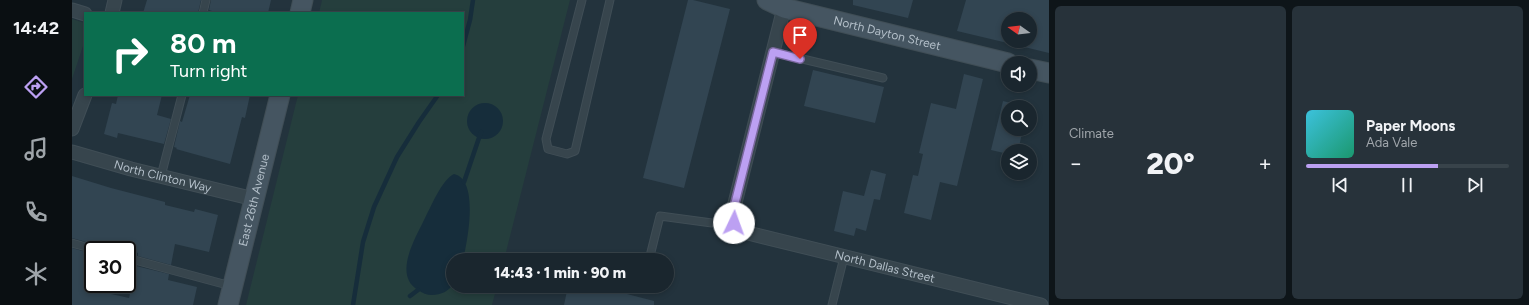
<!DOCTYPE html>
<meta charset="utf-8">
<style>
:root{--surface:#1a262e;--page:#27323a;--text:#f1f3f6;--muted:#9fa5aa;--line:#38434a;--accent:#bca0f2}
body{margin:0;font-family:Figtree,sans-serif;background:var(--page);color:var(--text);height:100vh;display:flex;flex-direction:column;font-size:15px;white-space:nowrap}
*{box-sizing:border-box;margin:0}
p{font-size:13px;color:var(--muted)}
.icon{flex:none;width:22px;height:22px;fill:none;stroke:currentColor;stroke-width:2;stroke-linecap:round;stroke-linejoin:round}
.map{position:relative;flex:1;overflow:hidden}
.sheet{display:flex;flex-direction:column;gap:6px;padding:6px;background:#0e1519;width:480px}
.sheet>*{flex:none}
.top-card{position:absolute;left:12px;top:12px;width:380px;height:84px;border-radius:0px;box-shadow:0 2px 6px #0003,0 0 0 1px var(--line);background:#0b6e4f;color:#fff;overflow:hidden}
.needle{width:26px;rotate:284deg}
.buttons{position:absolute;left:929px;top:12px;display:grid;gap:8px}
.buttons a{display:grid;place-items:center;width:36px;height:36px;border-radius:50%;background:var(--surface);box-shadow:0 2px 6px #0003,0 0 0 1px var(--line);font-size:20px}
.speed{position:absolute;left:12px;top:241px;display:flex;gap:8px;font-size:20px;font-weight:700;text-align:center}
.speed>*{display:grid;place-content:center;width:52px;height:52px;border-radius:50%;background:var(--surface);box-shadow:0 2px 6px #0003,0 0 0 1px var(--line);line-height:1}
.speed .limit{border:2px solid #111;border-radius:6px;background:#fff;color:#111}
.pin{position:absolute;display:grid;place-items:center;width:34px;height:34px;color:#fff;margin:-41px -17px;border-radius:50% 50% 50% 0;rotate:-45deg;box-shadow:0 0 4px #0007}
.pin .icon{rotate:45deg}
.me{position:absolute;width:44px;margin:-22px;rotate:3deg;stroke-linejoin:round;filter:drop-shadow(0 0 3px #0008)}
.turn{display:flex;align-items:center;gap:14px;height:84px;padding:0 20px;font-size:18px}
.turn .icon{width:52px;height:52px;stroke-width:2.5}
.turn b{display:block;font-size:28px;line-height:34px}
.big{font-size:30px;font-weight:800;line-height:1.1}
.sheet .tile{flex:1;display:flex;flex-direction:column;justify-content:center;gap:6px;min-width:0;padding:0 14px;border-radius:6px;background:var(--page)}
.song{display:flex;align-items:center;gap:12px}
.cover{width:48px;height:48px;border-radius:6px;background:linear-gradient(135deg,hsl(190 70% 55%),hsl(160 70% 35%))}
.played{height:4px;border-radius:2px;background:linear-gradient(90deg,var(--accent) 65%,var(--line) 65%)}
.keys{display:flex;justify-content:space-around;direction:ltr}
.heat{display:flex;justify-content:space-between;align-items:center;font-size:22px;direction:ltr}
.sheet .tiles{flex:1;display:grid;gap:6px;grid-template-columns:repeat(2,1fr)}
.trip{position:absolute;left:374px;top:253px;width:228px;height:40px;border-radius:20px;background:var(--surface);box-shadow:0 2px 6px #0003,0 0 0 1px var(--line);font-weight:800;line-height:40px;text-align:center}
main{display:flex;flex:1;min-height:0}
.tab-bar{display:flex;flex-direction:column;width:72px;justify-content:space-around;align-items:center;background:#0a0f12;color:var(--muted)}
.tab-bar .icon{width:28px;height:28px}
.tab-bar .on{color:var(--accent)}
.tab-bar b{font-size:18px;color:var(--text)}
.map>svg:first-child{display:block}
</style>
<main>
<nav class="tab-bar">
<b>14:42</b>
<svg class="icon on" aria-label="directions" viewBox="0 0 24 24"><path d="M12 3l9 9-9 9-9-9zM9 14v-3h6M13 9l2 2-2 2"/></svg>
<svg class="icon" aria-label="music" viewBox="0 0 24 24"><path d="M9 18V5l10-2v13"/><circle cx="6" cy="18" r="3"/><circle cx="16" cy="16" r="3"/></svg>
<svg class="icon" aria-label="phone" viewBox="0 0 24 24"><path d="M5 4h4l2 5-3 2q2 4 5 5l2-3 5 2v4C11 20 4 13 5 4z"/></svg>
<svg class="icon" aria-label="climate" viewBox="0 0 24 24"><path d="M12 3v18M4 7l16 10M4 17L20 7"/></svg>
</nav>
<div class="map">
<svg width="977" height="305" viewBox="0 0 977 305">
<rect width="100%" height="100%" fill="#23333d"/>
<path fill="#253e3d" d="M250,0H498L432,260H381V286H425L420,305H174L226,95H391V13H247Z
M0,19L13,23V40L0,79Z"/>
<path fill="#162d3b" d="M395 121a18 18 0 1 1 36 0a18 18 0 1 1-36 0Z
M382,174C408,180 395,243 391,260H381V284C377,291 369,295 360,295C355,295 350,293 346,290C321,275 343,239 352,220C358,209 370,179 382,174Z"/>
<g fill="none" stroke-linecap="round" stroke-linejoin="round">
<path stroke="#162d3b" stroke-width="4.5" d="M391,46L398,20L401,0
M392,182L409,132
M338,296L346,290
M281,305L291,242L302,207L325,157L347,122L366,95"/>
</g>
<path fill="#324552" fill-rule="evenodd" d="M75,0H129L126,13H71Z
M139,0H199L196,13H146L137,10Z
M616,0H621L658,9L612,188L571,178Z
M781,0H841L836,18L781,5Z
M894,0H977V53L885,31ZM936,19H958V41H936Z
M741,70L812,87L803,123L732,106Z
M892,74L911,79L885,186L868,182L859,220L832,213L841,175L846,176L851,154L847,153L859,103L884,109Z
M46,95H90L85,115L99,119L92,144L46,133L45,138L32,134L40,103L44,104Z
M118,95H178L173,118L170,117L158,164L104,149L105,148L102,147L108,121L110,122Z
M931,101L955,107H936V129H951L946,151H936V154L919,150Z
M799,170L814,174L808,200L802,199L794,231L784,228L782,236L762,231L771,191L792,196Z
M0,176L39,188L93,202V205L122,212L123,209L146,215L137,252L103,244L99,265L66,256V253L57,250L21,241V244L0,238Z
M0,248L21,254V273L18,284L31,288L30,292L57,298L64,266L97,274L96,280L125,287L121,305H0Z
M496,286H524L582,301V305H492Z"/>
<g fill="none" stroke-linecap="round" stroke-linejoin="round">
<defs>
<path id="lane" d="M510,0L474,139L476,149L495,154L503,151L538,0
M131,13L134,0
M701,52L811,78
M89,176L110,95
M0,243L25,250
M55,258L159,286
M577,260L588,216L640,223H662
M760,305L772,257"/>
<g id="street">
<path id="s1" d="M712,8L662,207L661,218L665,228L676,233L969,305"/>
<path d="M0,10L13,14"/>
<path d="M40,13L43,0"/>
<path d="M0,129L13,95"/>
<path id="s2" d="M0,152L59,169L182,199"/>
</g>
<g id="secondary">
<path id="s3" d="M695,0L712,8L936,63"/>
<path d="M228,13L231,0"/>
<path d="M958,69L977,73"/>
<path id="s4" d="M156,305L208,95"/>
</g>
</defs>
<use href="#lane" stroke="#404e56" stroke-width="9"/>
<use href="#street" stroke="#404e56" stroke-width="15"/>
<use href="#secondary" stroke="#404e56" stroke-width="21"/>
<use href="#lane" stroke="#37454d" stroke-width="7"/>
<use href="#street" stroke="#37454d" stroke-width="13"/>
<use href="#secondary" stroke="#455561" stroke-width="19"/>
</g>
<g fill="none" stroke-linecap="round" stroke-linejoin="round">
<defs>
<path id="route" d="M662,223L660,214L662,207L701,52L728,59"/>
</defs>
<use href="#route" stroke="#7a689d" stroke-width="10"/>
<use href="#route" stroke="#bca0f2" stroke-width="7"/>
</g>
<g text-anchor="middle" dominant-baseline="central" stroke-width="4" stroke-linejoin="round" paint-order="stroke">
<g font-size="12" fill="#b3bfc9" stroke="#1c2a32">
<text stroke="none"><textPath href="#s3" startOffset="125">North Dayton Street</textPath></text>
<text stroke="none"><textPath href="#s2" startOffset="94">North Clinton Way</textPath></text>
<text stroke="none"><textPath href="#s4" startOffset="108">East 26th Avenue</textPath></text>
<text stroke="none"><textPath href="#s1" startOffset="380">North Dallas Street</textPath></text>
</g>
</g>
</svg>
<div class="buttons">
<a><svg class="needle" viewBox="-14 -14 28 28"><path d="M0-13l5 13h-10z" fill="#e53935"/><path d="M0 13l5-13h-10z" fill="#9fa5aa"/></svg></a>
<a><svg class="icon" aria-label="sound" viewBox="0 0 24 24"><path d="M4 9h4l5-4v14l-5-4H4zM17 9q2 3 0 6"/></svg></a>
<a><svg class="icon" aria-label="search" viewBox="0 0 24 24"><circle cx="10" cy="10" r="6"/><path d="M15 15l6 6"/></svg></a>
<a><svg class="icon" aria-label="layers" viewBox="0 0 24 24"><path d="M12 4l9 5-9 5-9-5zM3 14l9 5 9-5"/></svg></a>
</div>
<div class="speed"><div class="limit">30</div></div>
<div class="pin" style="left:728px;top:59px;background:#d93025"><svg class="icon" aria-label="arrive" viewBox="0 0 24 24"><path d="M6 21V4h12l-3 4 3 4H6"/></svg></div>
<svg class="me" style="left:662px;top:223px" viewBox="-20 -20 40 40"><circle r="19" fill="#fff"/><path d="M0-13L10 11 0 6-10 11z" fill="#bca0f2"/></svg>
<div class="trip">14:43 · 1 min · 90 m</div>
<div class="top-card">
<div class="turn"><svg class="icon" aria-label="right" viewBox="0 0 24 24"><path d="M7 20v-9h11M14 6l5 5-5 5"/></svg><div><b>80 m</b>Turn right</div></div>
</div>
</div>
<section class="sheet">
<div class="tiles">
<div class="tile"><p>Climate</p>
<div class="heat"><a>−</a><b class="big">20°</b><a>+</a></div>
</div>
<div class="tile">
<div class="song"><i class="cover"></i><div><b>Paper Moons</b><p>Ada Vale</p></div></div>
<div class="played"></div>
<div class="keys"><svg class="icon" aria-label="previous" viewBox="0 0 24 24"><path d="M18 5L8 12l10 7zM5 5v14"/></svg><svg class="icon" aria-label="pause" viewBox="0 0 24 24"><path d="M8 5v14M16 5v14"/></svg><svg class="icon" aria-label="next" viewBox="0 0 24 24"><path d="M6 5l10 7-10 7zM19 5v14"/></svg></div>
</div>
</div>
</section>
</main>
